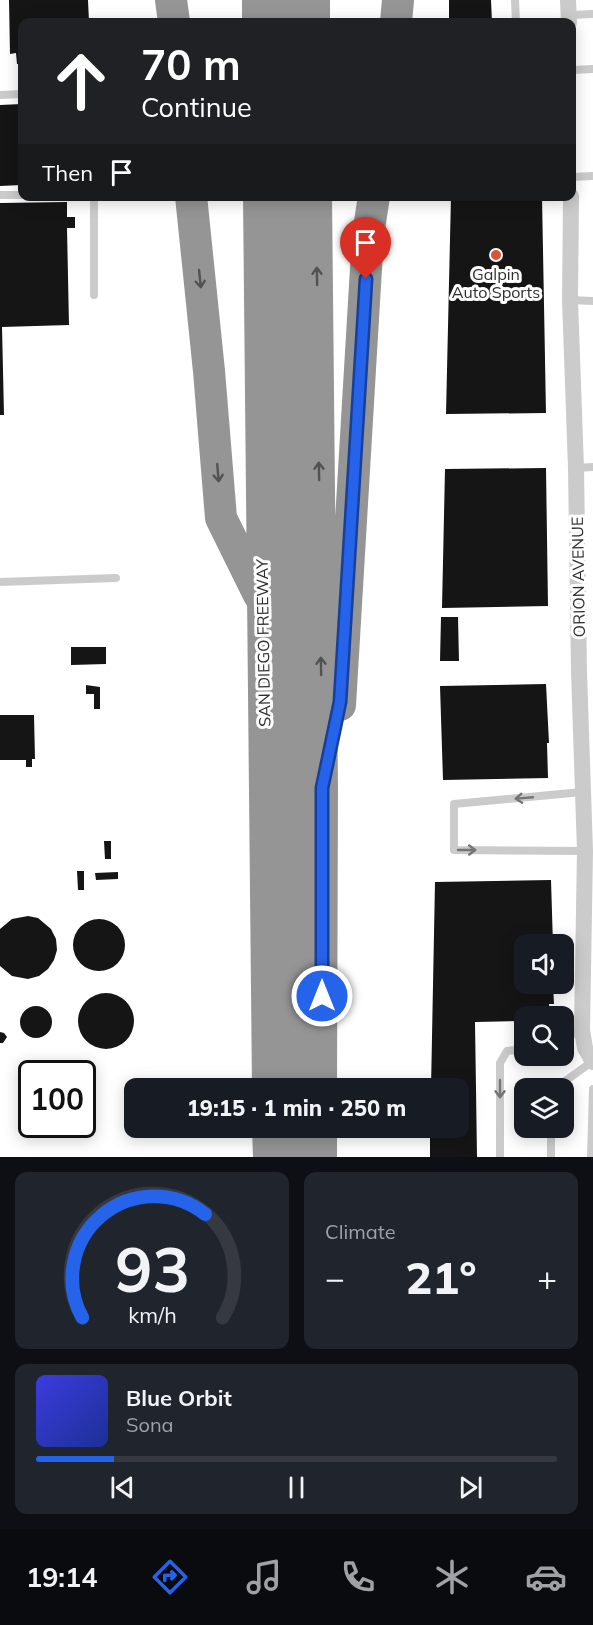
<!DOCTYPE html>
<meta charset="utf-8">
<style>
:root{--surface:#171b24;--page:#20242c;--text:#f1f3f6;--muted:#9ea1a6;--line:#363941;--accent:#2563eb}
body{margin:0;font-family:Mulish,sans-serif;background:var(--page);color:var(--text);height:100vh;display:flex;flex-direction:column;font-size:22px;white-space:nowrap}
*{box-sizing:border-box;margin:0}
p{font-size:20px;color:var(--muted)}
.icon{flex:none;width:33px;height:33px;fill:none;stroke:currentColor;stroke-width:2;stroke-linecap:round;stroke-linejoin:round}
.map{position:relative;height:1157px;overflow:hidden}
.side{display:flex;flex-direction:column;gap:15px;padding:15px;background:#0d0f14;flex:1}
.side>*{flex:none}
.top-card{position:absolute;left:18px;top:18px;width:558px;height:183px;border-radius:12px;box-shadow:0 3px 15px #0003;background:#202124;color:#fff;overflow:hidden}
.controls{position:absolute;left:514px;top:934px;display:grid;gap:12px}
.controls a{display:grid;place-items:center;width:60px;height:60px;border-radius:12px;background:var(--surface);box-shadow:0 3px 15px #0003;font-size:30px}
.speed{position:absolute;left:18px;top:1060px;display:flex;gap:12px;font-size:30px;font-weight:700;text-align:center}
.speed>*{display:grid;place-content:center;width:78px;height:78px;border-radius:50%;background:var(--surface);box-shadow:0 3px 15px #0003;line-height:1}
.speed .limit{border:3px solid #111;border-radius:9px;background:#fff;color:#111}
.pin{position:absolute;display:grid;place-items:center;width:51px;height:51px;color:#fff;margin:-62px -26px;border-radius:50% 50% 50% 0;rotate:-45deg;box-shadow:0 0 6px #0007}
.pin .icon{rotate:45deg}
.me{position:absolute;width:66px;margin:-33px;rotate:0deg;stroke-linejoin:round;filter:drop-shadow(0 0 4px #0008)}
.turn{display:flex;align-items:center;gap:21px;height:126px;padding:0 24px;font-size:27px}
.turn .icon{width:78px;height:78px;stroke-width:2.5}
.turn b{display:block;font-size:42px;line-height:51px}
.then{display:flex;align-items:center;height:57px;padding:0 24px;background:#0003;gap:12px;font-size:22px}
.big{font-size:45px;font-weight:800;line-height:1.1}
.side .tile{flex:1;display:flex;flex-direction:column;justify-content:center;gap:9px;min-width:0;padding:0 21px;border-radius:12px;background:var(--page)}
.side .dial{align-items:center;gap:0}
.dial svg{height:156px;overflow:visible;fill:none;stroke:var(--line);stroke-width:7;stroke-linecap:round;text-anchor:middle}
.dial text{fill:var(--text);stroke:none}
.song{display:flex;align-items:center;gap:18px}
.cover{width:72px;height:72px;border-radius:9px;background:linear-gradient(135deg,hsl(240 70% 55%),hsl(230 70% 35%))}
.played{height:6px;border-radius:3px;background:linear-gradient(90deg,var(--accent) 15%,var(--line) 15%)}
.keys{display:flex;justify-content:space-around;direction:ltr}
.heat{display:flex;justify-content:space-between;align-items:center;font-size:33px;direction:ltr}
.side .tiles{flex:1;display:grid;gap:15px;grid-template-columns:1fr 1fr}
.tile:last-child{grid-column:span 2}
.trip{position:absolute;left:124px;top:1078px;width:345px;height:60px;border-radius:12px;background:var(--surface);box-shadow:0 3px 15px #0003;font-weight:800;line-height:60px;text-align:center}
.tab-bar{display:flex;height:96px;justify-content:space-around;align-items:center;background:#090b0e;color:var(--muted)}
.tab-bar .icon{width:42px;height:42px}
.tab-bar .selected{color:var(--accent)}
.tab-bar b{font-size:27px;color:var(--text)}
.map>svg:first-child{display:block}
</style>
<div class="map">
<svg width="593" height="1157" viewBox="0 0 593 1157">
<rect width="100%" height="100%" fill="#fff"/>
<path fill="#151515" d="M9,0H88L89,22H22V64H17L16,53L10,54Z
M449,0H491L492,22H449Z
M22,104V185L0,186V105Z
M451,196H542L546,413L446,414Z
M67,202V217H75V228H67L69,325L2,327L4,415H0V203Z
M546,468L548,606L442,608L445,469Z
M441,617H458L459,661H440Z
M71,647H106V664L71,665Z
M546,684L549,743H547L548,778L443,780L440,686Z
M86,685L100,687V709H94V694H86Z
M0,715H34L35,759H32V767H26V760H0Z
M104,841H111V859H105Z
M77,871H84V890H78Z
M118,872V879L96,880L95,873Z
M551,880L553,945H525V984H553L554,1004H549L550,1017H525V1021L475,1022L477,1157H430V1128H459V1089H431L435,882Z
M28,916L38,918L51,929L56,939L57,950L54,960L48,969L39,976L28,979L12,976L0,966V929L12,919Z
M73 945a26 26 0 1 1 52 0a26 26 0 1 1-52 0Z
M78 1021a28 28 0 1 1 56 0a28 28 0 1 1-56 0Z
M20 1022a16 16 0 1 1 32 0a16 16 0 1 1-32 0Z
M0,1032L4,1033L7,1037L3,1043H0Z"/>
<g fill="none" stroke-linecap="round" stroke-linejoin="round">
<path stroke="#cbcbcb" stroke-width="8" d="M515,0L516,22
M569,15L593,14
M572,70L593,69
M0,95L22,94
M572,177L593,176
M0,195H22
M94,295V196
M570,300L593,301
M576,468L593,467
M0,582L116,578
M582,792L454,804V850L585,851
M564,1038L582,1030
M554,1089L593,1061
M551,1128V1157
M500,1157V1063L507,1051L525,1049
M591,1157L593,1089"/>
<path stroke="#cbcbcb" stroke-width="16" d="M568,0L569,22
M571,196L570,300L576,468L579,672L585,851L582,1030L585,1048L593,1062"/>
<path stroke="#959595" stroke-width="32" d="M171,0L174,22
M258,0V22
M287,0L288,22
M314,0V22
M396,22L398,0
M191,196L209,371L221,518L259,595
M259,196L268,1089
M289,196L295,611L297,1089
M316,196L322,788L321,1089
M340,705L368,235L374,196
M268,1128L269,1157
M298,1128V1157
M321,1157V1128"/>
</g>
<defs><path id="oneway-shaft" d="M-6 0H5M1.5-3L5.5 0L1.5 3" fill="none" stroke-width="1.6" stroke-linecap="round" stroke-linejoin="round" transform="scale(1.5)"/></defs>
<g stroke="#525252">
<use href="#oneway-shaft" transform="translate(317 276) rotate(-91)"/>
<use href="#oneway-shaft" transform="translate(200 279) rotate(84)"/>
<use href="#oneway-shaft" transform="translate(319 471) rotate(-91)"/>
<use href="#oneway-shaft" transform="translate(218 473) rotate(85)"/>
<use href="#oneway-shaft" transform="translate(321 666) rotate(-91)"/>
</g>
<g stroke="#757575">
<use href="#oneway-shaft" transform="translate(524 798) rotate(175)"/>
<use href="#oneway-shaft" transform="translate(467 850)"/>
<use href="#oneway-shaft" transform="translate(500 1089) rotate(90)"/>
</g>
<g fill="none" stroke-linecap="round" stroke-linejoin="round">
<defs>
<path id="route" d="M322,996V788L340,702L366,279"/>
</defs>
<use href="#route" stroke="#184099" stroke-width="15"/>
<use href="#route" stroke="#2563eb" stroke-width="10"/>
</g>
<circle fill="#db5439" stroke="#fff" stroke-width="2" cx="496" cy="255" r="6"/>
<g text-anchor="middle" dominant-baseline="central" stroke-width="6" stroke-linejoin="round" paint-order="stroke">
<g font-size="16" fill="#2e2e2e" stroke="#fff">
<text x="496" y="274">Galpin<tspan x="496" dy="18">Auto Sports</tspan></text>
</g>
<g font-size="16" fill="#2e2e2e" stroke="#fff">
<text transform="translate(578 577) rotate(-91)">ORION AVENUE</text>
<text transform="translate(263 643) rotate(-91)">SAN DIEGO FREEWAY</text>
</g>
</g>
</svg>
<div class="controls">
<a><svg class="icon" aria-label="sound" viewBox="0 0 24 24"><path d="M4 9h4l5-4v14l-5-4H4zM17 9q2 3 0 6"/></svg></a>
<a><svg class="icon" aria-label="search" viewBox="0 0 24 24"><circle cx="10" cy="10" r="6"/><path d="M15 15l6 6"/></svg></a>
<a><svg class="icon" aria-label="layers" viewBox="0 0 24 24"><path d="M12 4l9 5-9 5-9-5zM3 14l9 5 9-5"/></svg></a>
</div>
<div class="speed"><div class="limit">100</div></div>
<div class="pin" style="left:366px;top:279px;background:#d93025"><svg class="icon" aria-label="arrive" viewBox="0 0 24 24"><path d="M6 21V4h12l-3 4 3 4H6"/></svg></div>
<svg class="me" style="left:322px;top:996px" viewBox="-20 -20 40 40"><circle r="17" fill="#2563eb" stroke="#fff" stroke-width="3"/><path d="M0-11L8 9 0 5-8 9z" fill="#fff"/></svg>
<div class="trip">19:15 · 1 min · 250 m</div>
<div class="top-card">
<div class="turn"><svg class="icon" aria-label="ahead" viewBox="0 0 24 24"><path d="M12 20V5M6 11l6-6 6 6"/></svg><div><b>70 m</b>Continue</div></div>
<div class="then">Then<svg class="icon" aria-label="arrive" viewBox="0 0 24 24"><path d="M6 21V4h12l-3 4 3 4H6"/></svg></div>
</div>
</div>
<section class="side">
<div class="tiles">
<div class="tile dial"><svg viewBox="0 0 100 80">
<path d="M14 69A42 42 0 1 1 86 69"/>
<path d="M14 69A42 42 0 0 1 77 16" stroke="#2563eb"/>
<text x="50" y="56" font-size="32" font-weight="700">93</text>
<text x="50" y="72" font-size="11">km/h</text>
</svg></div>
<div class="tile"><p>Climate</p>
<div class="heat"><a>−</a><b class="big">21°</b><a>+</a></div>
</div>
<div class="tile">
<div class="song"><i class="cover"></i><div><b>Blue Orbit</b><p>Sona</p></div></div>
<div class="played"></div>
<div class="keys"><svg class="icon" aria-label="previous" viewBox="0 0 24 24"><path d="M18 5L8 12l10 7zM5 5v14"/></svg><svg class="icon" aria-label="pause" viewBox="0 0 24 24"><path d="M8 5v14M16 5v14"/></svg><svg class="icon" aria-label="next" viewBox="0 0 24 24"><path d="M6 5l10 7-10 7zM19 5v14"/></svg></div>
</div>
</div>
</section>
<nav class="tab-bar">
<b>19:14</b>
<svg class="icon selected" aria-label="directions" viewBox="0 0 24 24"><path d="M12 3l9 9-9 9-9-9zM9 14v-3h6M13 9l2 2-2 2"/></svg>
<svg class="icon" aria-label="music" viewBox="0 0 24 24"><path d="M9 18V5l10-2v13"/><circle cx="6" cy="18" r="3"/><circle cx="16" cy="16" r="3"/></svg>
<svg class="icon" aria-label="phone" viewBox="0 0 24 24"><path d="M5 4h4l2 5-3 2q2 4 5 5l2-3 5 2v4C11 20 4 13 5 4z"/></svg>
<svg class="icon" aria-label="climate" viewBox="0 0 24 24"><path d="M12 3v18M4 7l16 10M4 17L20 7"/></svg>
<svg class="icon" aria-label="car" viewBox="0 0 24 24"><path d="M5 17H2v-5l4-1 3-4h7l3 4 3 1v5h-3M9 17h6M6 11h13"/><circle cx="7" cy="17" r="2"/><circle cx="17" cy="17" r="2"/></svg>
</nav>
